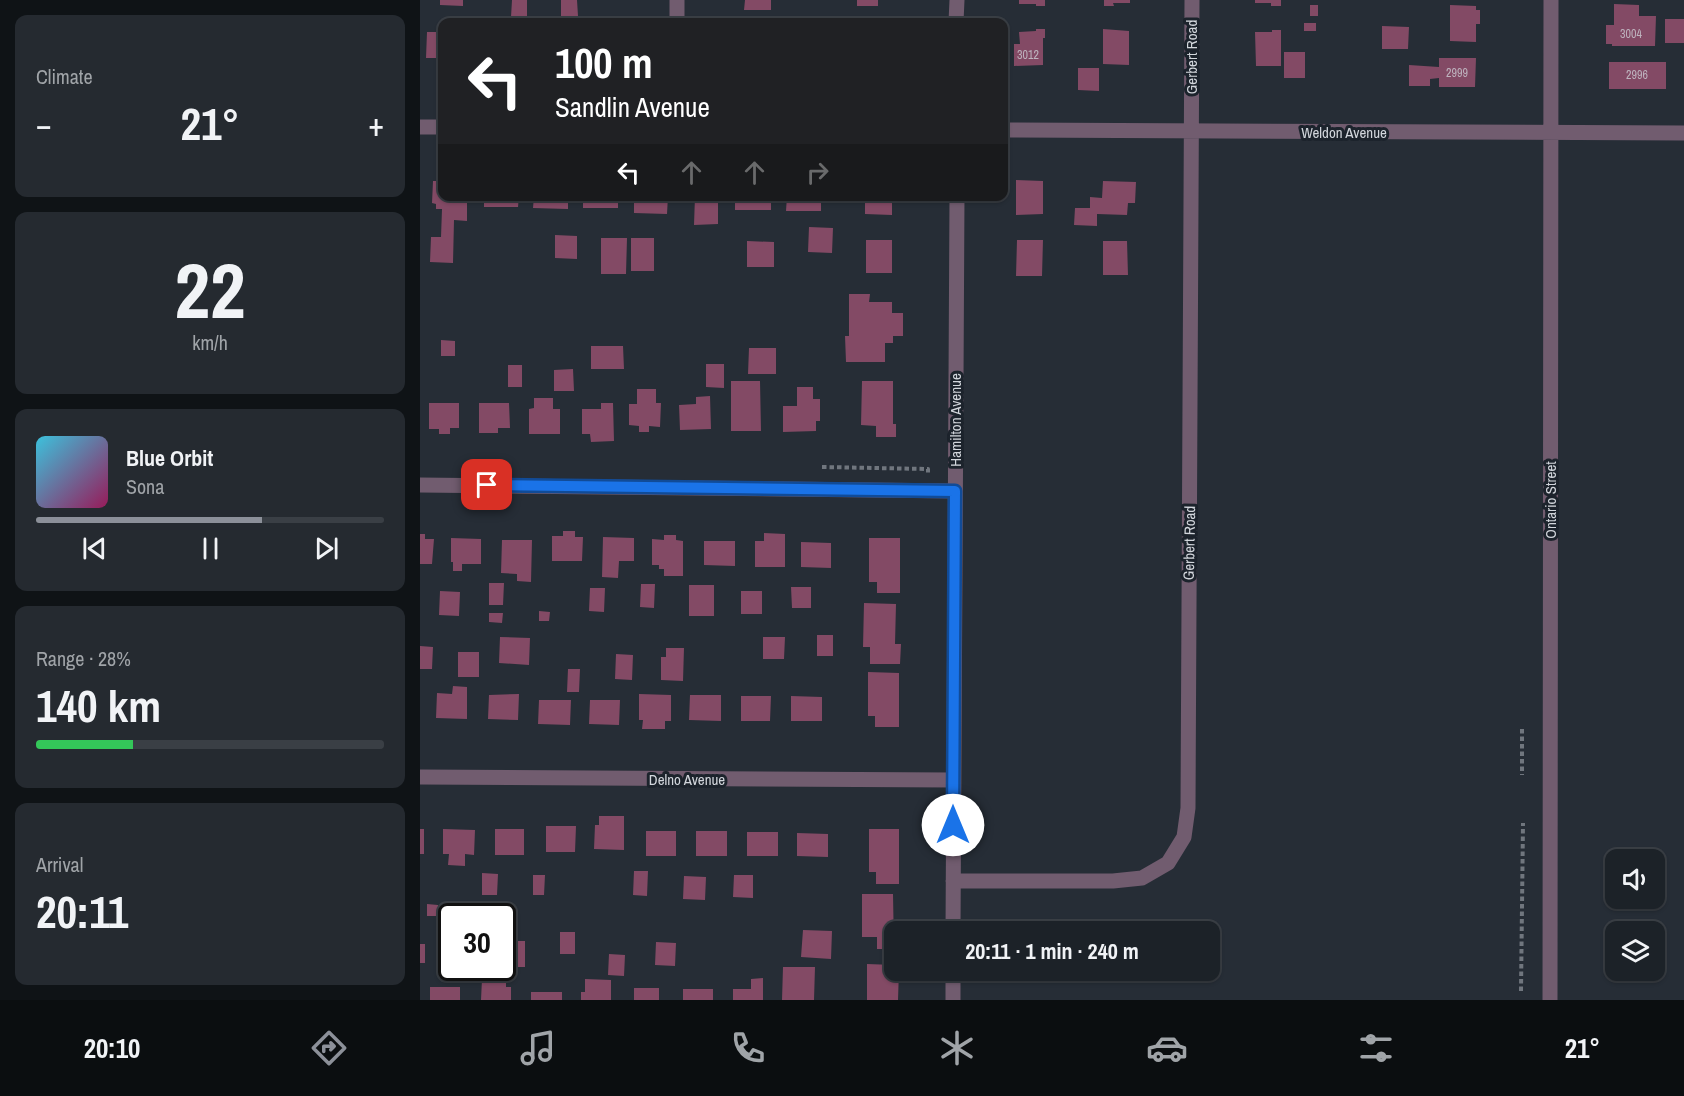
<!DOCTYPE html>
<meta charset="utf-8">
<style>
:root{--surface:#1c2228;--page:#252a30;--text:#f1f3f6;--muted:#a0a4a8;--line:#3a3f45;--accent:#8c9099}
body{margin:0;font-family:"Archivo Narrow",sans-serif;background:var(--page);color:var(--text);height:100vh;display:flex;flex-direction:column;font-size:22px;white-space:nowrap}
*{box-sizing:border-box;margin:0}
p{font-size:20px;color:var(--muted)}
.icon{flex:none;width:33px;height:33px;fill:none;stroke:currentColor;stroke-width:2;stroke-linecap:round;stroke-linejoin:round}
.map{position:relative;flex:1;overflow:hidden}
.sheet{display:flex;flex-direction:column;gap:15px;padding:15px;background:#0f1316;width:420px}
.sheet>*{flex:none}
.top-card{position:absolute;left:18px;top:18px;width:570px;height:183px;border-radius:12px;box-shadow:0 2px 4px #0004,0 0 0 2px var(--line);background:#202124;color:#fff;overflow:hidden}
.controls{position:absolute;left:1185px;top:849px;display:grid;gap:12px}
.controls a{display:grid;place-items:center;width:60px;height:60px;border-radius:12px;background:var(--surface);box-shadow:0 2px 4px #0004,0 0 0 2px var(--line);font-size:30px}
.speed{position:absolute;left:18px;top:903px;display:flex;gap:12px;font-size:30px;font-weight:700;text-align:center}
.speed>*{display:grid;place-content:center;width:78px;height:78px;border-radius:50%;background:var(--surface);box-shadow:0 2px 4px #0004,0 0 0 2px var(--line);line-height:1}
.speed .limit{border:3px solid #111;border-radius:9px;background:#fff;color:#111}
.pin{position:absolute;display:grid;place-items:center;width:51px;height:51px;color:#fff;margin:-26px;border-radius:12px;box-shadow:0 3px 9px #0006}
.me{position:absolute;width:66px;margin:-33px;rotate:0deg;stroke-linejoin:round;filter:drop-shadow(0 0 4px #0008)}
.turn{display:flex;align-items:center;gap:21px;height:126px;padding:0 18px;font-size:27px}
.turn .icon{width:78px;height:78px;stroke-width:2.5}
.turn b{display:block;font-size:42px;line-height:51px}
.lanes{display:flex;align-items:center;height:57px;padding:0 18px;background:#0003;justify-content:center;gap:30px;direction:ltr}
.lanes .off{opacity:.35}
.big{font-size:45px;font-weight:800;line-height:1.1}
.sheet .card{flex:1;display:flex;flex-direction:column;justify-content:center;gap:9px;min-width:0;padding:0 21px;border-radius:12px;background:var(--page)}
.sheet .dial{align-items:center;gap:0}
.dial b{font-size:78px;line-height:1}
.song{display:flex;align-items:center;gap:18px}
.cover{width:72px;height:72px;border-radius:9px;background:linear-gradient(135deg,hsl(190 70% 55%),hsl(330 70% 35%))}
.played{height:6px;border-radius:3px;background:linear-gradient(90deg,var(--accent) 65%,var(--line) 65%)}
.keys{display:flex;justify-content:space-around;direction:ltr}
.heat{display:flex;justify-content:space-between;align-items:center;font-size:33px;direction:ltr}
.charge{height:9px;border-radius:4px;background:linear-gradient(90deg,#34c759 28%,var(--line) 0)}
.trip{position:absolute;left:464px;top:921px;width:336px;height:60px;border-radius:12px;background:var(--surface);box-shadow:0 2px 4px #0004,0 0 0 2px var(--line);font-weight:800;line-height:60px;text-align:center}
.menu{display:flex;height:96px;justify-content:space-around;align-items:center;background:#0b0e10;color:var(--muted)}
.menu .icon{width:42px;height:42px}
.menu .on{color:var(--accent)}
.menu b{font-size:27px;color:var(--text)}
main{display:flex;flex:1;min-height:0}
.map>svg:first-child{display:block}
</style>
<main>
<section class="sheet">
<div class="card"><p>Climate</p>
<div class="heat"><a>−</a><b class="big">21°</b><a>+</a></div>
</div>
<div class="card dial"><b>22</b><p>km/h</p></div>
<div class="card">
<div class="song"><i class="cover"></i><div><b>Blue Orbit</b><p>Sona</p></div></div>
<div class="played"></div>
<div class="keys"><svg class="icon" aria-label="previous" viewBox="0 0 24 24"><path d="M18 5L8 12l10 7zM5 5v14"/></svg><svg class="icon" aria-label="pause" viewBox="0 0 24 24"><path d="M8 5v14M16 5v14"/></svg><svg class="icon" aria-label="next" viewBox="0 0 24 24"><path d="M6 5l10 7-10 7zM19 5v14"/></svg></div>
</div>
<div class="card"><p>Range · 28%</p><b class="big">140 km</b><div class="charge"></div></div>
<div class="card"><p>Arrival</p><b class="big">20:11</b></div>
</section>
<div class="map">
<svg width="1264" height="1000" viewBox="0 0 1264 1000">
<rect width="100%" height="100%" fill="#262d36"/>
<path fill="#834a65" d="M20,0H43V6L20,5Z
M92,0H107V17H91Z
M141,0H157L158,16L141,17Z
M325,0H351V10H324Z
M437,0H458V6H437Z
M599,0H625V6H616V4H599Z
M684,0H710V3H693L694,6H684Z
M835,0H861V6H851V3H835Z
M1194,4L1219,5V16H1236L1235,46H1192V44H1186V25H1194Z
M890,5H898V16H890Z
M1030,5L1056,6V10H1060V24H1056V42L1030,41Z
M1245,19H1264V43H1245Z
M884,23H896V31H884Z
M962,26L989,27L988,49H962Z
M616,29H625V38H623V65L594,66V44H600L599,32L616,31Z
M683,29L709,31V65L683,64Z
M852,30H861V66H836L835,32H852Z
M7,32H22V58H6Z
M864,52H885V78H864Z
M1019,58H1056L1055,87H1019V78L1010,79V86H989V65L1019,67Z
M1189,62H1246V89H1189Z
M658,68H679V91L658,90Z
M596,180L623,181V214L596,215Z
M13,181H22V196H47V221L34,220L33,263L10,262L11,237H21L22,209H16V204L12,203Z
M683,181L716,182L715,203H708L707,215L677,214V226L654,225L655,208H670V197L682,198Z
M64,196H99L98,207H64Z
M114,196H148V209L113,208Z
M163,196H198V208H163Z
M214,196H248L247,214L214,213Z
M275,196H298V224L274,225Z
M315,196H351V210H315Z
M367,196H401V211H366Z
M445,196H476L477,201H472V215L445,214Z
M389,227L413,228L412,253L388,252Z
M135,235L157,236V259L135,258Z
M181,238H207L206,274H181Z
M211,238H234V271H211Z
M446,240H472V273H446Z
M597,240H623L622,276H596Z
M327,241L354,242V267H327Z
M683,241H707L708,275H683Z
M429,294H450L449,302H472V313H483V336H473V343H465V362H426L425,336H429Z
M21,340L35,341V356H21Z
M171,346H203L204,369H171Z
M329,348H356V374H328Z
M286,364H304V388L286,387Z
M88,365H102V387H88Z
M153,369L154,391H134V370Z
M311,381H340L341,431H311Z
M442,381H473V424H476V437H456V426L441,425Z
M377,387H393V399H400V421H396V431L363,432V406H377Z
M217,389H236V403H241L240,427L229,426V432H219V426L209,425V404H217Z
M290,396L291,429L260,430L259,405L276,404V397Z
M114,398H133V409H140V434H109V409L114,408Z
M9,403H39V428H30V434H19V429H9Z
M59,403H89L90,428H78V433H59Z
M181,403H193L194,441L171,442L170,434H162V409H181Z
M143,531H155V537H163L162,561H132V536H143Z
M344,533L365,534V567H335V541H344Z
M0,534H5V539H14L12,564H0Z
M244,535H256V540L263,541V576H244V569H239V565H232V539L244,540Z
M183,537L214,538V561H199L198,578L182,577Z
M31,538L61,539V564H42V571H33V562H31Z
M449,538H480V593H457V582H449Z
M82,540H112L111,582L97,581V574L81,573Z
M284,541H315V566L284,565Z
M381,542L411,543V568L381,567Z
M69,583H84L83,605H69Z
M221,584H235L234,608L220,607Z
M269,585H294V616H269Z
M371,587H391V608H372Z
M170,588H185L184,612L169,611Z
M20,591L40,592L39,616L19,615Z
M321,591H342V614H321Z
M444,603L476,604L475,644H481L480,664H450V647H443Z
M119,611L130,612L129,621H119Z
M69,613H83L82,623L69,622Z
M397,635H413V656H397Z
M80,637L110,638L109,665L79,663Z
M343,637H365L364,659H343Z
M0,646L13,647L12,669H0Z
M246,648H264L263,681L241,680V657H246Z
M38,652H59V677H38Z
M196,654L213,655L212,680L195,679Z
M148,669H160L159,692H147Z
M448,672L479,673V727H455V716H448Z
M33,686L47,687V719L16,718L17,693L32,694Z
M99,694L98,720L68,719L69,695Z
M219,694L251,695V721H245V729H222L223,720H219Z
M270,695H301V721L269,720Z
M321,696H351L350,721H321Z
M371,696L402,697V721H371Z
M119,700H151L150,725L118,724Z
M170,700H200L199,725L169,724Z
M179,816H204V850L174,849L175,825H179Z
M126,826H156L155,852H126Z
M0,829H4V854H0Z
M23,829L55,830L54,855L45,854V866L28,865L29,854H23Z
M75,829H104V855H75Z
M449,829H479V884H456V872H449Z
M226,831H256V856H226Z
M276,831H307V856H276Z
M327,832H358V856H327Z
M377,833L408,834V857L377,856Z
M214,871H228L227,896L213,895Z
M62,873L78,874L77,895H62Z
M113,875H125L124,895H113Z
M314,875H333V898L313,897Z
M264,876L286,877L285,900L263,899Z
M442,894H473L474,949H457V937H442Z
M7,904L18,905V916H7Z
M383,930L412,931L411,959L381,957Z
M140,932H155V954H140Z
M82,941H105V967H82Z
M236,942L256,943L255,966L235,965Z
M0,944H5V963H0Z
M189,954L205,955L204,976L188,975Z
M447,964L474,965V970H479L478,1000H447Z
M363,967H395L394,1000H362Z
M343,978V1000H313V989H331V979Z
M62,979L86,980V987H91V1000H61Z
M165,979L191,980V1000H161V992H165Z
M10,987H40V1000H10Z
M214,988H239V1000H214Z
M263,989H293V1000H263Z
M111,992H142V1000H111Z"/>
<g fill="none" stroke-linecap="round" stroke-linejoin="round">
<path stroke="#70767e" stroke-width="4" stroke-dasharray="4.5 3" stroke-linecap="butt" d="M402,467L508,469V473
M1102,729V775
M1101,991L1103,823"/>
<path stroke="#715c6f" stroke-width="15" d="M257,22V0
M536,22L537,0
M0,127H22
M584,130L1264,133
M0,485L535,491
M0,777L533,780
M533,881H693L722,878L748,863L764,837L768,808L772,0
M533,932L537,196
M533,1000V970
M1130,1000L1131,0"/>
</g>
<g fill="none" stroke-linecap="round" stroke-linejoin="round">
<defs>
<path id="route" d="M67,485L535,491L533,825"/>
</defs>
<use href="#route" stroke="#114b97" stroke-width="15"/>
<use href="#route" stroke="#1a73e8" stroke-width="10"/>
</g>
<g text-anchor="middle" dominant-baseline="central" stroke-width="6" stroke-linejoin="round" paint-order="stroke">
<g font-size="12" fill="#beb3be">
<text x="1211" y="34">3004</text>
<text x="608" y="55">3012</text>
<text x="1037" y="73">2999</text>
<text x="1217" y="75">2996</text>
</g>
<g font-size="15" fill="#d2d6dc" stroke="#1c232c">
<text transform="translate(771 57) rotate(-90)">Gerbert Road</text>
<text x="924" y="132">Weldon Avenue</text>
<text transform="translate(535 420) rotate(-90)">Hamilton Avenue</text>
<text transform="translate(1130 500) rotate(-90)">Ontario Street</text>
<text transform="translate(769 543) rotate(-89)">Gerbert Road</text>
<text x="267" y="779">Delno Avenue</text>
</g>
</g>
</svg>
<div class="controls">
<a><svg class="icon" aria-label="sound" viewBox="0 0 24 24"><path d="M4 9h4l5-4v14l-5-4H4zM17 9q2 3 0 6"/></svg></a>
<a><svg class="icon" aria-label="layers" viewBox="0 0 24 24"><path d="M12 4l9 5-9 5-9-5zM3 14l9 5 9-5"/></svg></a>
</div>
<div class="speed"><div class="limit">30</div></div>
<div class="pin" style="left:67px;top:485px;background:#d93025"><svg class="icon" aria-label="arrive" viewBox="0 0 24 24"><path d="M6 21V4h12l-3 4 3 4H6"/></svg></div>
<svg class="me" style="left:533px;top:825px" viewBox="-20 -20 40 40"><circle r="19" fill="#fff"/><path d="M0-13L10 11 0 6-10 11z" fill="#1a73e8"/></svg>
<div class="trip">20:11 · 1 min · 240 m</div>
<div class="top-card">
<div class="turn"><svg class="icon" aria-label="left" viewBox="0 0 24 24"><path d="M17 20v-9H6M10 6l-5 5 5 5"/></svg><div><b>100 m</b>Sandlin Avenue</div></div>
<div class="lanes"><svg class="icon" aria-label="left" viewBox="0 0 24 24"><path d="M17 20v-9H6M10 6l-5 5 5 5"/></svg><svg class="icon off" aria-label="ahead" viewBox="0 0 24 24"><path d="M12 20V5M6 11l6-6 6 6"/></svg><svg class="icon off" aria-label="ahead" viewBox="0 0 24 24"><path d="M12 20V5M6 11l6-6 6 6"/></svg><svg class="icon off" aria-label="right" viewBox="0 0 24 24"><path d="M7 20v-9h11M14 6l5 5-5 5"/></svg></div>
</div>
</div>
</main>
<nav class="menu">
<b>20:10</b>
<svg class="icon on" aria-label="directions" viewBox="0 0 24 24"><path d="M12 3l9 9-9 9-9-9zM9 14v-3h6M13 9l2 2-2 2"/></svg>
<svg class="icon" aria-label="music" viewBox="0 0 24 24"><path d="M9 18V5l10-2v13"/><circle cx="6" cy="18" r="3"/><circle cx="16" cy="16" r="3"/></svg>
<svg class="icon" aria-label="phone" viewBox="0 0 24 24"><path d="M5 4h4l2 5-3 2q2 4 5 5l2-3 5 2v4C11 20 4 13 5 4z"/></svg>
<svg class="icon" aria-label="climate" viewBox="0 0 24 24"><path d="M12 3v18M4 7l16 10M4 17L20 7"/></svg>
<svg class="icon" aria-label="car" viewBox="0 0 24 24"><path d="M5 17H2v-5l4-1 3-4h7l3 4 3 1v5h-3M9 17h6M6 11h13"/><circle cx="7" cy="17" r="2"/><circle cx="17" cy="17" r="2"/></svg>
<svg class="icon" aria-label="filters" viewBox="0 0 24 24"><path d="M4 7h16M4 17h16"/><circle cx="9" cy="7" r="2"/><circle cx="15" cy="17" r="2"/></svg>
<b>21°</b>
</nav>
